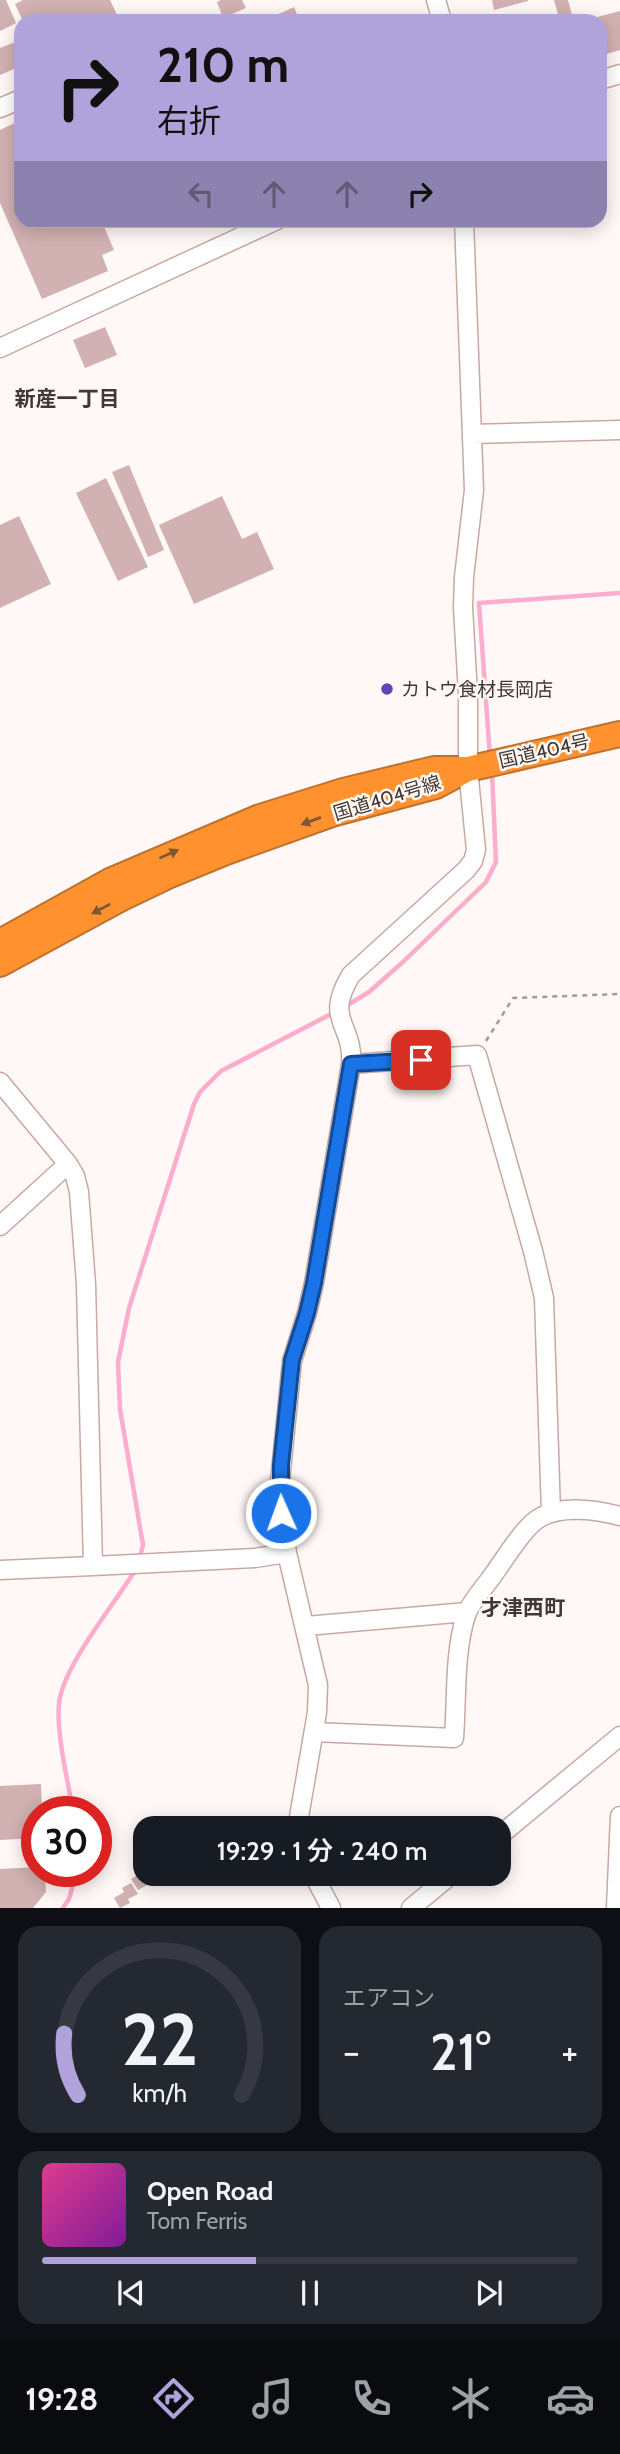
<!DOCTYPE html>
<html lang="ja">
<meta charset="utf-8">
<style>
:root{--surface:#171b24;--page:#242831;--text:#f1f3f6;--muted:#9ea1a6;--line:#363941;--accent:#b0a3db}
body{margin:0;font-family:Cabin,"Noto Sans JP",sans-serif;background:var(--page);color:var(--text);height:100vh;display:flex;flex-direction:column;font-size:26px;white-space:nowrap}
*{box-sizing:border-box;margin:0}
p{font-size:23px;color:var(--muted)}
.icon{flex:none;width:38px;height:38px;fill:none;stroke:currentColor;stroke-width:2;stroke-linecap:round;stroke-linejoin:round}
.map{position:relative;height:1908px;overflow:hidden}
.side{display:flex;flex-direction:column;gap:18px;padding:18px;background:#0d0f14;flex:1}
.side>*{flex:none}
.top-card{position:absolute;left:14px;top:14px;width:593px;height:214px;border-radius:21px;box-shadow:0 4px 18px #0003;background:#b0a3db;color:#111;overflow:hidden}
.speed{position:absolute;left:21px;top:1796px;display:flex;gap:14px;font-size:35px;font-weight:700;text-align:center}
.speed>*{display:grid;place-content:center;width:91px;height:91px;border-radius:50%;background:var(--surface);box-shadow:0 4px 18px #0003;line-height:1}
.speed .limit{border:10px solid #d22;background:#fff;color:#111}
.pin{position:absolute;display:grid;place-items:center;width:60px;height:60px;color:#fff;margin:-30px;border-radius:14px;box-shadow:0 4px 10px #0006}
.me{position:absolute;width:77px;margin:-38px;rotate:358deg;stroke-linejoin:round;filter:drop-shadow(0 0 5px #0008)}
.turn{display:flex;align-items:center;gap:24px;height:147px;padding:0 28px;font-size:32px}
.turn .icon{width:91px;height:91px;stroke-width:2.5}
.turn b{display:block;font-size:49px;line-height:60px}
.lanes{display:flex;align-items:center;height:66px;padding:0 28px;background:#0003;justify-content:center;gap:35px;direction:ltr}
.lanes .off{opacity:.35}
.big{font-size:52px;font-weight:600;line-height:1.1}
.side .card{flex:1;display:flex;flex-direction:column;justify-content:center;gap:10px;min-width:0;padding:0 24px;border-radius:21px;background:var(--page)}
.side .dial{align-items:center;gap:0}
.dial svg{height:182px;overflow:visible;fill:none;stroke:var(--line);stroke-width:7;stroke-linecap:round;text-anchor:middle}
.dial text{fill:var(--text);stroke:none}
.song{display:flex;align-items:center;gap:21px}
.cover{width:84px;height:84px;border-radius:10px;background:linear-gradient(135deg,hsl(330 70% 55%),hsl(290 70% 35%))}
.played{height:7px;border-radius:4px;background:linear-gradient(90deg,var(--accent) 40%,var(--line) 40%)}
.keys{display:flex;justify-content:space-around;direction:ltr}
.heat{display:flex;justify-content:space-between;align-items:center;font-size:38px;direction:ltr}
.side .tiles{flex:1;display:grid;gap:18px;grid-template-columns:1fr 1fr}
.card:last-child{grid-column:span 2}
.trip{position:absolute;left:133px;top:1816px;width:378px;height:70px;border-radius:21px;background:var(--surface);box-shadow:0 4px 18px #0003;font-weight:600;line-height:70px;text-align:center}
.tabs{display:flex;height:112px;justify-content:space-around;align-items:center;background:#090b0e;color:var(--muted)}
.tabs .icon{width:49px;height:49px}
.tabs .selected{color:var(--accent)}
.tabs b{font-size:32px;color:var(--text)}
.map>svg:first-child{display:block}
</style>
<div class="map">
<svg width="620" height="1908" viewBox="0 0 620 1908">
<rect width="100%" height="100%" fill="#fff8f6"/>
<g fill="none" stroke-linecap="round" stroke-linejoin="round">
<path stroke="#fcaccc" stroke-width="4.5" d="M490,757L479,603L620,593
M346,1006L369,992L404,961L486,882L496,862L492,773
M139,1561L143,1545L120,1409L118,1362L129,1308L194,1104L200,1092L221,1071L335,1012
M73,1811C68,1782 56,1732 59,1704C62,1667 116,1602 136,1569
M63,1908L69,1899L77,1871"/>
</g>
<path fill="#d2b1b2" d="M0,0H6L16,23L0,31Z
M23,0H110L120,21H23L15,4Z
M221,0H242L246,8L223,18L217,2Z
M492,0H528V1L494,10Z
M554,0H568L572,15L559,18Z
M294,7L300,21H263Z
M620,11V50L600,56V21L586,20Z
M18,41L21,47V66L0,75V48Z
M21,120V220H101L114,250L102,255L108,271L42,299L0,203V130Z
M105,327L117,355L85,368L73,340Z
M129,465L164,550L148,557L112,472Z
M106,478L148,567L118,581L76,493Z
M222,496L242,539L257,532L274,569L194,604L159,525Z
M19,516L51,584L0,608V525Z
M41,1784L42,1811H37V1838L0,1840V1786Z
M37,1867V1871H45L46,1892L33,1908H0V1869Z
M144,1871L151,1883L138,1890L131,1879Z
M131,1883L138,1894L128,1899L130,1903L120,1908L114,1898L124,1892L122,1888Z"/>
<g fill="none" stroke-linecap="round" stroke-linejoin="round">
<defs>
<path id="minor" d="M436,0L442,21
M600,80L620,74
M0,108L21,99
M0,348L277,220
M472,434L620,430
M351,1064L477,1055L533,1251L544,1298L551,1513
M0,1082L68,1164L0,1226
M68,1164L75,1176L79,1192L86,1284L93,1566L255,1558L287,1553
M0,1570L93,1566
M306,1626L467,1612
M314,1732L454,1738C457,1698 454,1653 466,1615C471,1601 485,1587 493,1575C505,1559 524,1526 541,1517C563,1505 597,1510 620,1516
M300,1829L299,1817L317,1712L318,1685L287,1553L279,1491L292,1361L307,1313L314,1283L351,1064C354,1023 323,1021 351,975L466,870L473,861L476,850L468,769V695L463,607L464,577L474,490L464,220
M499,1836L620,1736
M313,1874L331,1908
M411,1908L452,1874
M616,1908L620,1816"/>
<path id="highway" d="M0,942L110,881L260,817L343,791L434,769H468L620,734
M0,964L120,899L170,875L226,852L332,814L436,786L464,771"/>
</defs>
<use href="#minor" stroke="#c8a9a1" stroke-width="21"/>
<use href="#highway" stroke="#bd7230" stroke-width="28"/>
<path stroke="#a39996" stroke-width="2.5" stroke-dasharray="5 5" stroke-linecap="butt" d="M486,1041L513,998L620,994"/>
<use href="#minor" stroke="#fff" stroke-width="18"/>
<use href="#highway" stroke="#ff922e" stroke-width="24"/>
</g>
<defs><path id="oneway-solid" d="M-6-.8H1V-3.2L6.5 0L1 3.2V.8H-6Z" transform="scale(1.75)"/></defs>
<g fill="#855731">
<use href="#oneway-solid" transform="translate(311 821) rotate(160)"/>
<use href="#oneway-solid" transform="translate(169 854) rotate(-24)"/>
<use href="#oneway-solid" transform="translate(101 909) rotate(152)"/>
</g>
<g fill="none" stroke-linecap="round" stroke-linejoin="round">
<defs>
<path id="route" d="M281,1513V1465L292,1360L307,1313L314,1283L351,1064L421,1060"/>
</defs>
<use href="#route" stroke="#114b97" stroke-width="18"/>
<use href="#route" stroke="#1a73e8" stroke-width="12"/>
</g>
<circle fill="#6142ba" stroke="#fff8f6" stroke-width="2.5" cx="387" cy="689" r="7"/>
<g text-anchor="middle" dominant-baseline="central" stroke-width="5" stroke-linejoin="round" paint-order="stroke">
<g font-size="19" fill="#433733" stroke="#fff8f6" text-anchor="start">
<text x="401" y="689">カトウ食材長岡店</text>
</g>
<g font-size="19" fill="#433733" stroke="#fff8f6">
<text transform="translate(544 751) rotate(-13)">国道404号</text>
<text transform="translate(387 798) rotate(-17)">国道404号線</text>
</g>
<g font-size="21" font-weight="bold" fill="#433733" stroke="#fff8f6">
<text x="67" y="398">新産一丁目</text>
<text x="523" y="1607">才津西町</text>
</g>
</g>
</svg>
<div class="speed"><div class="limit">30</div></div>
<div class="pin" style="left:421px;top:1060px;background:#d93025"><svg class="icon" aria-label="arrive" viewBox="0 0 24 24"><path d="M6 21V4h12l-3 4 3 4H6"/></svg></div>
<svg class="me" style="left:281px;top:1513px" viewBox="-20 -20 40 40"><circle r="17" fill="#1a73e8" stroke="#fff" stroke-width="3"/><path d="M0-11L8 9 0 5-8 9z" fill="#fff"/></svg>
<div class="trip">19:29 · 1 分 · 240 m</div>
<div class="top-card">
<div class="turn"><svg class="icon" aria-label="right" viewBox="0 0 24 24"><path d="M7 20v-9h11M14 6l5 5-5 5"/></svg><div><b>210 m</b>右折</div></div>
<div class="lanes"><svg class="icon off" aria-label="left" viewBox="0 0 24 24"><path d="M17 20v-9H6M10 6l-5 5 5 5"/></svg><svg class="icon off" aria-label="ahead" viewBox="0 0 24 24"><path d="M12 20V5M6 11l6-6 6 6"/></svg><svg class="icon off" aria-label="ahead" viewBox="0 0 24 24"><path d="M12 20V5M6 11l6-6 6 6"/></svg><svg class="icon" aria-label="right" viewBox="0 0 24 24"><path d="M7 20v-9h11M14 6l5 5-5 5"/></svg></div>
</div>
</div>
<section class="side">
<div class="tiles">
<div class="card dial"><svg viewBox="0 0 100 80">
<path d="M14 69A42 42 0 1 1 86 69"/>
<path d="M14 69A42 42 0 0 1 8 42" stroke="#b0a3db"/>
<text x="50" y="56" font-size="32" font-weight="700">22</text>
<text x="50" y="72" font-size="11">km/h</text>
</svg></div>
<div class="card"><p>エアコン</p>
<div class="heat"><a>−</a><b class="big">21°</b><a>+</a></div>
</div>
<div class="card">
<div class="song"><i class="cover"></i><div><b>Open Road</b><p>Tom Ferris</p></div></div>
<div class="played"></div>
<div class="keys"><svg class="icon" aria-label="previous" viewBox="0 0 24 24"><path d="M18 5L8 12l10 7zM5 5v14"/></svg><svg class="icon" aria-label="pause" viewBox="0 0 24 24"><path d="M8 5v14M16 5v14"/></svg><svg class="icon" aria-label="next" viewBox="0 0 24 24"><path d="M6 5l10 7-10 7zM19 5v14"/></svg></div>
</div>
</div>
</section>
<nav class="tabs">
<b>19:28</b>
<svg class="icon selected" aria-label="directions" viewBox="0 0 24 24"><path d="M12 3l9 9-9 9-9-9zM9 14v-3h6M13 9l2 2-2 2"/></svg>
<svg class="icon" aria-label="music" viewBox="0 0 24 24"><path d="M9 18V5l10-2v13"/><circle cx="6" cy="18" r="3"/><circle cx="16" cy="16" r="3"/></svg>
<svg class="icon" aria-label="phone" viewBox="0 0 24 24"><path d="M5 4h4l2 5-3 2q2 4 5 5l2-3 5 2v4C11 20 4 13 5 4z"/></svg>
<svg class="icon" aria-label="climate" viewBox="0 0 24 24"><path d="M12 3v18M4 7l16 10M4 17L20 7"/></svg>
<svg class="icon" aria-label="car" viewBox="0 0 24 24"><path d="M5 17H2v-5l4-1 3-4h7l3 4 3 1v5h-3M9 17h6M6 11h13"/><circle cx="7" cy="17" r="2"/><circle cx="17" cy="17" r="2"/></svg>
</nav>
